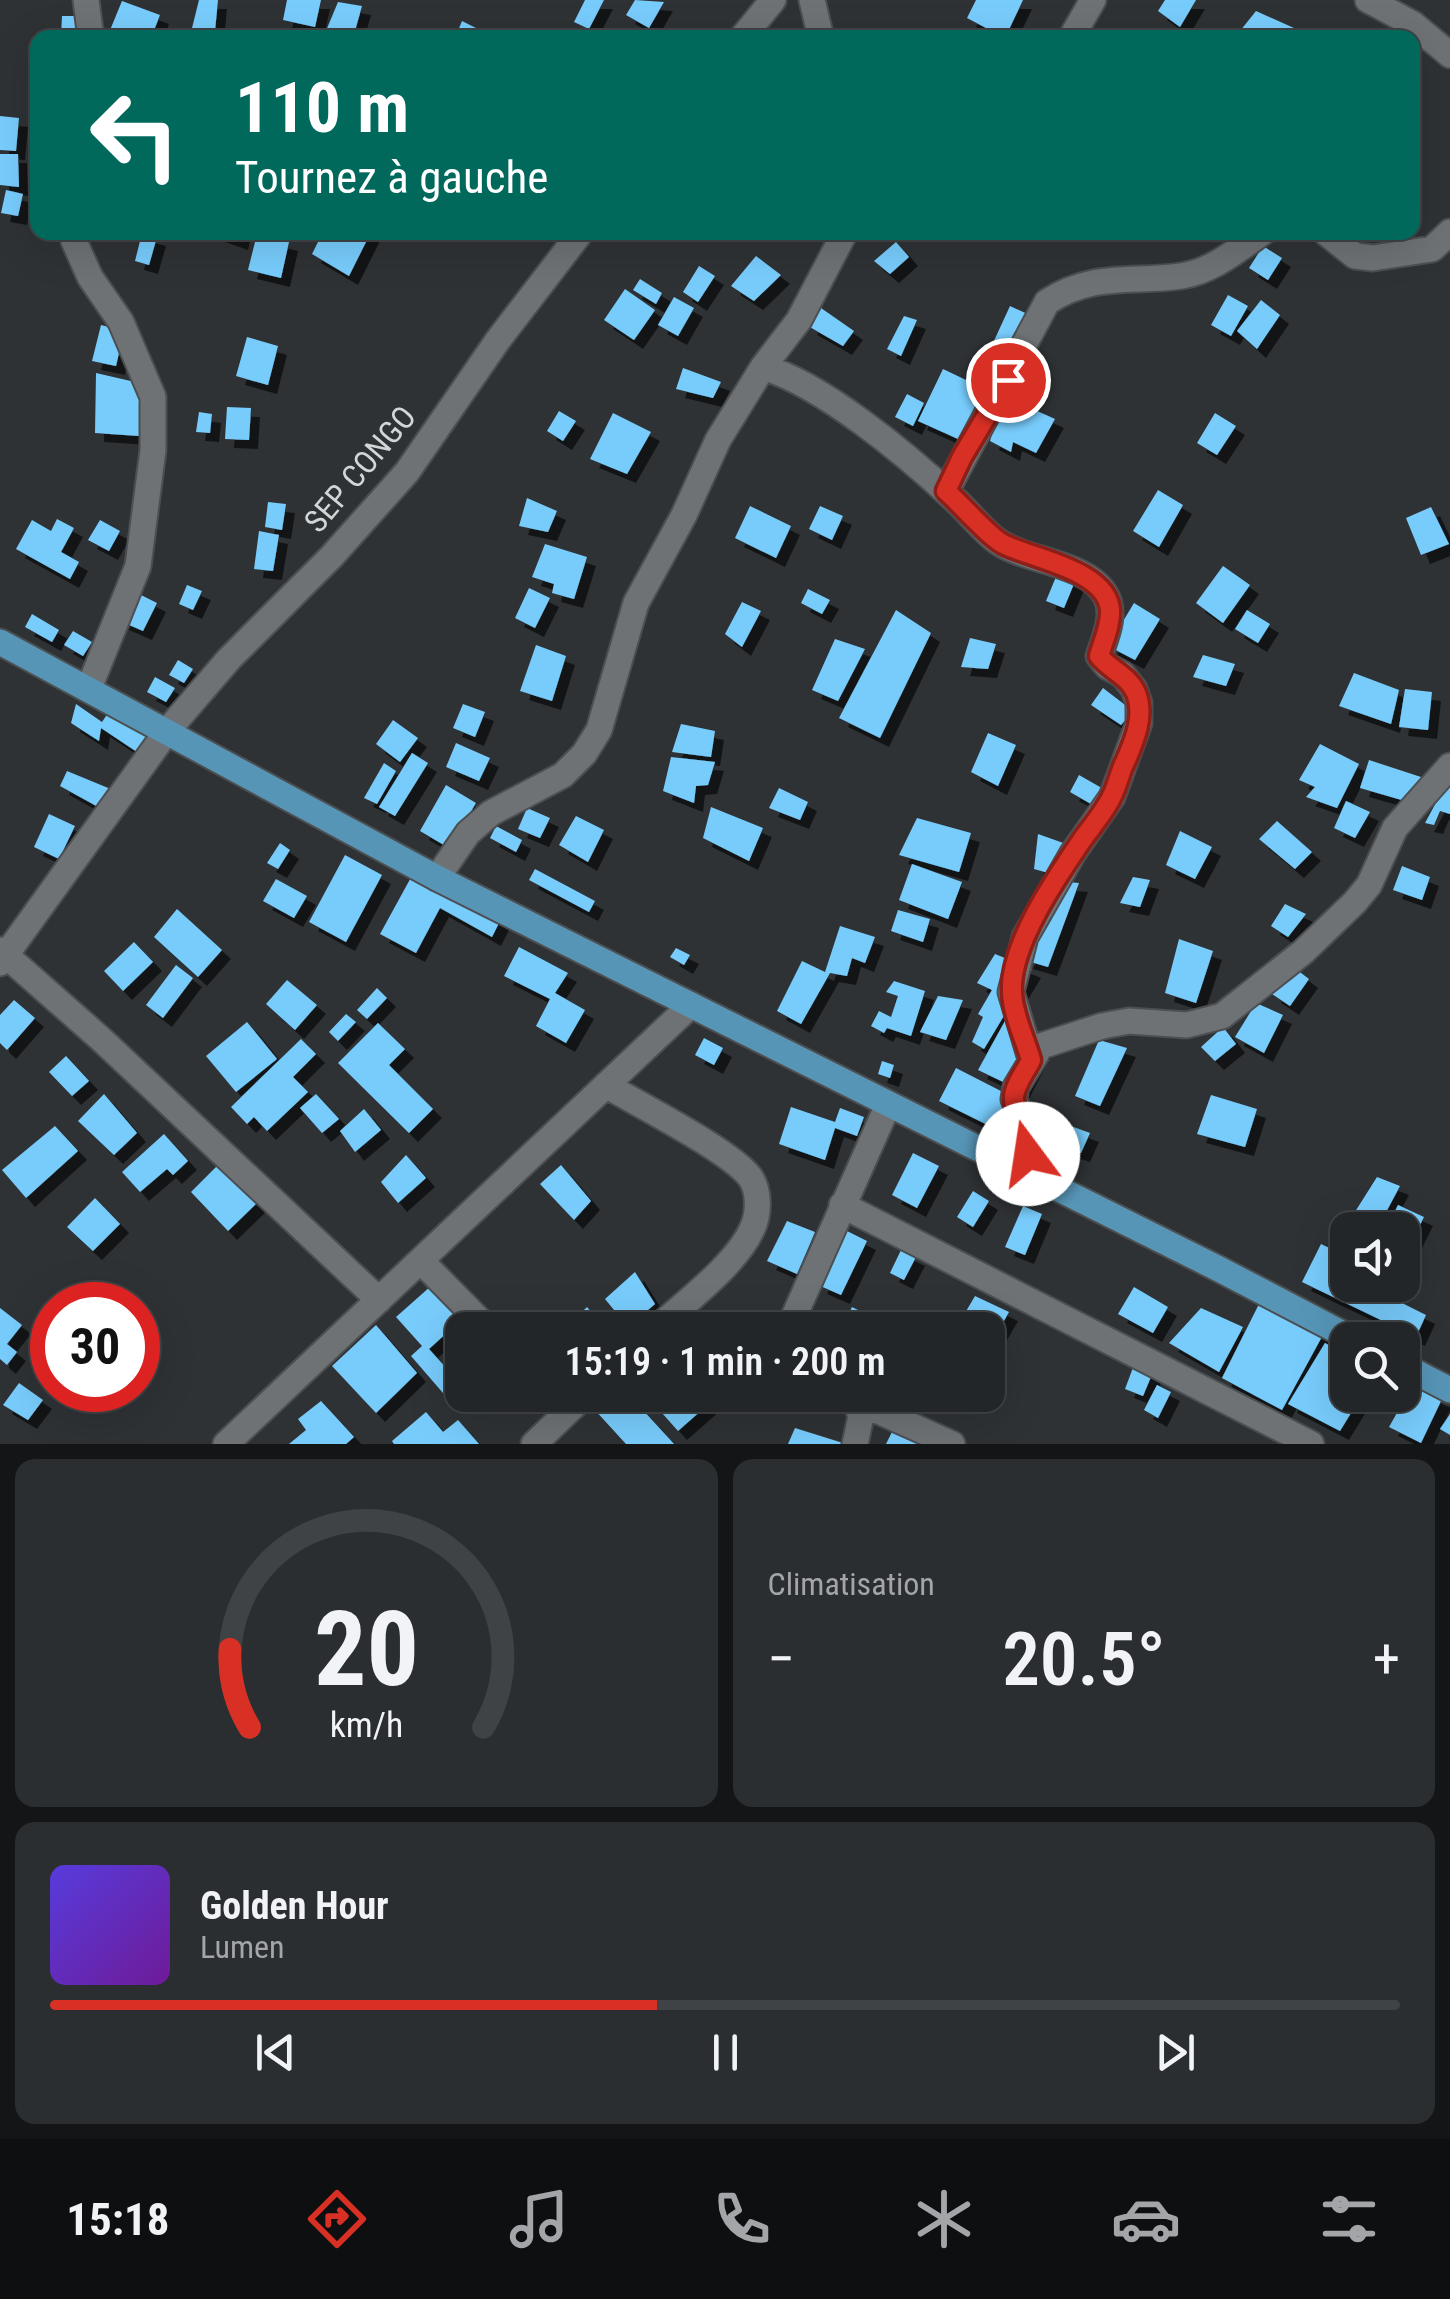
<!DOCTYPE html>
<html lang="fr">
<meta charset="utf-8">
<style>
:root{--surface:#232628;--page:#2b2e30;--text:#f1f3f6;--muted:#a3a5a8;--line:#404345;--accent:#d93025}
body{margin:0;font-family:"Roboto Condensed",sans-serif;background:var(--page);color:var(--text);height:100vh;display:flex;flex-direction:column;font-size:38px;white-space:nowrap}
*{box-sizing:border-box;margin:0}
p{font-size:32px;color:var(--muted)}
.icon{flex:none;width:55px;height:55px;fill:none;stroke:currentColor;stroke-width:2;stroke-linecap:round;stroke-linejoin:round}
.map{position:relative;height:1444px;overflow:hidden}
.details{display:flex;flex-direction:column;gap:15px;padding:15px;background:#131516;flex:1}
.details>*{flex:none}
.hud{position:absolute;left:30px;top:30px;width:1390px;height:210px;border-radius:20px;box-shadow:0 10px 40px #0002,0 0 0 2px var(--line);background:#00695c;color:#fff;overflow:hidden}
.buttons{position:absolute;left:1330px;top:1212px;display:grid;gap:20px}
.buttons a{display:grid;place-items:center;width:90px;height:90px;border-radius:20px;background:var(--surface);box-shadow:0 10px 40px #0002,0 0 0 2px var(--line);font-size:50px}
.speed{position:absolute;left:30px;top:1282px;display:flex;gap:20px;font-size:50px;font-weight:700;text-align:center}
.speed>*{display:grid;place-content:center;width:130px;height:130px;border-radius:50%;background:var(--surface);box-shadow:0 10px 40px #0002,0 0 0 2px var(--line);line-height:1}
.speed .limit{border:15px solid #d22;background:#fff;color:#111}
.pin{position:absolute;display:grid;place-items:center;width:85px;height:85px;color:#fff;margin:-42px;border:5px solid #fff;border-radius:50%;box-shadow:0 2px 10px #0007}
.me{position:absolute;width:110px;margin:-55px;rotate:346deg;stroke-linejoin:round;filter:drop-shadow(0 0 8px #0008)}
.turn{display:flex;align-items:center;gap:35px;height:210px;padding:0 40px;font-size:45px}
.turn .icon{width:130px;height:130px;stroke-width:2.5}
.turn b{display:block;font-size:70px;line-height:85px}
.big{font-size:75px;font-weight:600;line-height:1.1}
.details .card{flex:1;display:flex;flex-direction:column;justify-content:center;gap:15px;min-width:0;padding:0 35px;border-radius:20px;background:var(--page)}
.details .dial{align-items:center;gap:0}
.dial svg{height:260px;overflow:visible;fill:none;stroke:var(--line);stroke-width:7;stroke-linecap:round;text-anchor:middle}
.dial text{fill:var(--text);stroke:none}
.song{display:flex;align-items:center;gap:30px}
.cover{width:120px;height:120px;border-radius:15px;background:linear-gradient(135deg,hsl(250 70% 55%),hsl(280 70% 35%))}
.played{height:10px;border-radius:5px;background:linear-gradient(90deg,var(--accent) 45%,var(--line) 45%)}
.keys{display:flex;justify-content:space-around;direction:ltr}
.heat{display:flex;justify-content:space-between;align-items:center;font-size:55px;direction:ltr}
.details .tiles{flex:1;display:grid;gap:15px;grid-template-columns:1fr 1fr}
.card:last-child{grid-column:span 2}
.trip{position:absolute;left:445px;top:1312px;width:560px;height:100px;border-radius:20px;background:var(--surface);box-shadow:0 10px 40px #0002,0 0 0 2px var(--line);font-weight:600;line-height:100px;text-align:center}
.tab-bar{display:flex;height:160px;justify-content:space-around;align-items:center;background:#0e0f10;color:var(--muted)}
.tab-bar .icon{width:70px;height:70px}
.tab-bar .current{color:var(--accent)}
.tab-bar b{font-size:45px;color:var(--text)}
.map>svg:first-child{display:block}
</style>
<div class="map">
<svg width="1450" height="1444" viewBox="0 0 1450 1444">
<defs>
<filter id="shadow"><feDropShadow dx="9" dy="9" stdDeviation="0" flood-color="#0009"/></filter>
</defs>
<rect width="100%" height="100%" fill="#2f3235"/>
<path fill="#78ccfc" filter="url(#shadow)" d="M199,0H218L215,31L192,28Z
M287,0H321L315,27L283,20Z
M585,0H604L589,29L574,22Z
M635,0L664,2L649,28L626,15Z
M976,0H1023L1005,38L967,18Z
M1165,0H1196L1180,27L1158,11Z
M122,1L160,15L151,38L108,35Z
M338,2L362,6L353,38H323Z
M1256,11L1294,28L1288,38L1236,36Z
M62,16H81L80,37L61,36Z
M462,21L488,34L486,38H455Z
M0,116L19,118L16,151L0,150Z
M0,154H18L19,187L0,185Z
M6,190L23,194L18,216L1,213Z
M213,232H241L239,241Z
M323,232H371L349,276L312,254Z
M142,233L157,237L149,265L135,261Z
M257,234L289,242L281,278L248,270Z
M896,242L909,257L890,274L874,261Z
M1263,246L1282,258L1268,280L1249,268Z
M756,256L781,275L754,301L731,286Z
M699,266L715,276L698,302L683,292Z
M640,279L662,293L656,304L633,290Z
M625,289L655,310L634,340L604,320Z
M1228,295L1248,306L1231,336L1211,325Z
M674,297L694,308L678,336L658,325Z
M1261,300L1280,315L1257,349L1237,331Z
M1010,306L1032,316L1014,353L993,343Z
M821,308L854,331L843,346L808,326Z
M904,316L917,320L901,356L887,349Z
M101,325L124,331L116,366L92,361Z
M247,337L278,346L268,385L236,376Z
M683,368L721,382L713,398L676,389Z
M943,369L985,389L958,439L918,421Z
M96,373L148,385L139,436L95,433Z
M907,394L924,403L913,426L895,417Z
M1004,396L1055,419L1036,453L1013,442L1011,452L990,441L993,431L985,426Z
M227,407L251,408L249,440L225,439Z
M559,411L576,421L563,441L547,431Z
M199,412L212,414L210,433L196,432Z
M613,413L651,432L627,474L590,459Z
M1215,413L1236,426L1217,455L1197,443Z
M1158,490L1183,505L1159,547L1133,531Z
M527,498L557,511L548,532L519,526Z
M268,502L286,504L282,530L265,527Z
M750,506L791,526L776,558L735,538Z
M820,506L843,516L832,540L809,529Z
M1431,507L1449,544L1421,555L1406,518Z
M57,519L74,528L61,552L79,562L70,579L16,549L32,520L51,531Z
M100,520L120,531L109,551L88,540Z
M259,531L279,535L273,571L254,569Z
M545,544L587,557L574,599L552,593L554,584L532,577Z
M1223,566L1250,585L1223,623L1196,603Z
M1058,572L1076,579L1064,608L1046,601Z
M187,585L202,591L193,610L179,604Z
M529,588L550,598L535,628L515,618Z
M808,589L830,600L822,614L801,603Z
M133,591L157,603L143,631L120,621Z
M742,602L761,611L742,647L725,634Z
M1134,603L1160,619L1135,660L1108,646Z
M896,610L931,633L880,738L839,718Z
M1247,610L1270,624L1258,643L1235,629Z
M32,614L59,630L52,642L25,627Z
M73,631L92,642L83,656L64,645Z
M970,638L996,644L988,669L961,667Z
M835,639L865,649L838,701L812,690Z
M536,645L566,656L552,701L520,691Z
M1203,655L1235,664L1226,686L1193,677Z
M178,660L193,669L184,683L169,675Z
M1354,673L1399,690L1391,724L1339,706Z
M155,677L175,688L166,702L147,692Z
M1103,688L1133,711L1121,725L1091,705Z
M1405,689L1432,692L1428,730L1399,727Z
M76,704L102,722L112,707L150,732L137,752L101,728L99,741L71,723Z
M463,704L485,712L475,737L453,728Z
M393,720L418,738L400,762L376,744Z
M681,724L715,731L711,757L672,752Z
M988,733L1016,745L998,786L971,772Z
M456,743L490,758L479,781L446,767Z
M1320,744L1359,764L1337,808L1306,797L1315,787L1299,780Z
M412,753L428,763L395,816L379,807Z
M671,757L715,762L708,785L696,786L694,803L663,791Z
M1369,760L1424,778L1412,803L1360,788Z
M384,763L396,771L377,804L364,798Z
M67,771L113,790L100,808L60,786Z
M1079,775L1107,791L1098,808L1070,792Z
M446,785L476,803L449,848L420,831Z
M1445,786L1450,787V814L1440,811L1434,825L1425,823Z
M779,788L808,802L800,820L769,808Z
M1346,801L1370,812L1355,838L1334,828Z
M711,807L763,828L749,861L703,838Z
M527,808L550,818L540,838L518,829Z
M49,814L75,826L59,859L34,847Z
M576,816L604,830L588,862L559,845Z
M917,818L971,833L959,872L899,855Z
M1277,821L1312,852L1295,869L1259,839Z
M496,826L522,840L516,852L490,838Z
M1180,831L1212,847L1195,879L1166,865Z
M1038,834L1069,845L1059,876L1034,869Z
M280,843L290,850L278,869L267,863Z
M345,855L382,875L346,942L309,922Z
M912,864L962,882L948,919L899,900Z
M1402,866L1430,877L1422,900L1393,890Z
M535,869L595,901L589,912L529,880Z
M414,872L501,919L492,937L440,908L416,953L380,934Z
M1133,877L1150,880L1140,907L1120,903Z
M276,879L307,896L294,918L263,901Z
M1056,881L1079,883L1048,967L1024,960Z
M1285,904L1306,914L1288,937L1271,926Z
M177,909L222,950L198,977L154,937Z
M898,910L930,919L923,942L891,931Z
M840,926L875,937L865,963L852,958L847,976L830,973L801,1024L777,1011L802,961L825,972Z
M1179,939L1213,951L1196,1003L1165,993Z
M134,942L153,962L123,991L104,971Z
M519,947L568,973L555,993L585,1010L566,1043L536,1026L550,999L504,976Z
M676,948L690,955L684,965L670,957Z
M995,954L1032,969L984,1049L972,1042L983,1017L978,1014L992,990L977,983Z
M176,965L193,978L163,1018L146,1005Z
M1292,966L1309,979L1290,1006L1272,994Z
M287,980L317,1005L295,1030L266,1004Z
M894,981L925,991L911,1036L887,1028L884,1033L871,1026L879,1011L891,1017L898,996L886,992Z
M377,988L387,998L367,1019L357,1010Z
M938,996L963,1000L946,1040L920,1032Z
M14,1000L35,1018L7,1050L0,1043V1015Z
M1256,1003L1283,1015L1264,1053L1235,1037Z
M346,1014L356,1022L338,1041L329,1032Z
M1005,1021L1048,1035L1020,1090L978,1070Z
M247,1022L277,1059L236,1092L206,1056Z
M378,1023L405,1049L389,1065L433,1109L409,1133L338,1063Z
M1223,1027L1236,1044L1215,1061L1201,1047Z
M704,1038L723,1048L714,1065L695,1055Z
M301,1039L316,1054L293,1077L308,1092L267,1131L254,1117L247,1124L231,1107Z
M1099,1040L1127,1048L1100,1106L1075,1096Z
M66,1056L89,1081L72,1096L49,1072Z
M882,1061L894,1065L890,1078L878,1074Z
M956,1068L1042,1112L1024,1143L939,1101Z
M104,1094L137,1133L114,1155L78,1121Z
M316,1094L339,1119L322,1133L300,1108Z
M1211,1095L1257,1109L1245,1147L1197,1134Z
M791,1107L835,1122L840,1108L864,1117L857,1136L835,1128L825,1160L779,1144Z
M364,1109L381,1130L355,1152L340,1131Z
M1060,1122L1090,1133L1081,1153L1049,1142Z
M55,1126L78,1151L26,1198L2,1170Z
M164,1134L188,1161L173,1175L167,1169L140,1192L122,1172Z
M913,1153L939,1166L917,1208L892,1195Z
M406,1155L426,1178L398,1203L381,1182Z
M220,1163L258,1202L228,1231L191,1192Z
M561,1165L591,1201L574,1220L540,1184Z
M1377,1177L1400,1186L1377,1229L1353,1215Z
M973,1191L989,1201L973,1227L957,1217Z
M95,1198L120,1224L93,1251L67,1227Z
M1398,1205L1424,1217L1402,1261V1230H1386Z
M1023,1206L1042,1214L1025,1255L1005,1247Z
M787,1221L815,1232L797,1274L767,1261Z
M845,1230L867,1241L841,1295L818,1285Z
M1321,1244L1348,1257V1285H1391L1386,1295L1426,1315L1416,1337L1302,1282Z
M901,1250L916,1257L904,1280L890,1273Z
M635,1272L655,1304L628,1327L605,1299Z
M431,1286L461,1320L429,1349L457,1380L443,1393L411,1356L422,1346L396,1317Z
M1134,1287L1168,1307L1153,1333L1118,1314Z
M975,1296L1009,1312L988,1349V1330H955Z
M1260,1302L1324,1333L1282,1410L1222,1378Z
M587,1307L606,1330H564Z
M852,1307L880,1321L876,1330L842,1328Z
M0,1308L22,1325L7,1344L17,1352L7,1365L0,1359Z
M1201,1308L1243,1327L1219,1372L1169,1343Z
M376,1325L417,1373L376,1413L332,1366Z
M1325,1343L1348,1356V1395H1362L1340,1431L1288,1404Z
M1134,1365L1153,1372L1143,1396L1125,1389Z
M19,1383L43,1400L28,1420L3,1405Z
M1157,1385L1171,1392L1158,1418L1144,1410Z
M1412,1386L1442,1399L1421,1443L1389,1427Z
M607,1395H629L674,1444H626L593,1408Z
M646,1395H708L712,1401L678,1431Z
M321,1401L354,1437L346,1444H289L306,1430L298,1419Z
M426,1412L443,1432L458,1420L479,1444H394L392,1441Z
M1450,1414V1435L1440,1429Z
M896,1424L936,1444H886Z
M795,1428L843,1443V1444H788Z"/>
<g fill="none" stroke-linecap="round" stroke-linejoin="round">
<defs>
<path id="street" d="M86,0L91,38
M812,0L821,38
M1368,0L1413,24L1450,55
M1071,38L1093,0
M74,232V241L90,277L121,322L153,397V450L138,566L89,688
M1325,232L1355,256L1373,258L1432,249L1450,232
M763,367C823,385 907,455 953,498C968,511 982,530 997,541C1026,562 1088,562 1106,596C1116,614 1105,638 1099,656L1107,666L1123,675L1134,689L1139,703V723L1112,797L1073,853L1025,937L1011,992L1031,1059
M946,491L1047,302C1093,272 1131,283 1181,276C1211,272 1239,249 1263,232
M437,878L468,833L491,813L563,775L584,754L599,730L636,603L684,515L718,440L763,367L799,320L845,232
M0,950L102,1040L379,1300
M606,1085C639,1105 729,1150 750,1177C760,1191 759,1215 752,1229C736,1265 684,1303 655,1330
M1023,1172L1029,1138L1014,1099L1016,1087L1041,1046L1102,1026L1129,1021L1187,1025L1222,1016L1303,952L1355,902L1369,885L1395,828L1450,766
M842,1205L1311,1444
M421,1261L489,1330
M788,1330L888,1105
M853,1395L861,1416L855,1444
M856,1401L952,1444
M226,1444L691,1005
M534,1444L585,1395"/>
<path id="secondary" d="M742,38L773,0
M0,963L168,730L229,659L332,556L407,472L498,340L581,232"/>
<path id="primary" d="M0,642L437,878L1219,1269L1355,1340
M1402,1365L1450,1390"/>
</defs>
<use href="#street" stroke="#4c4f51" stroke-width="29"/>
<use href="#secondary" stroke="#4c4f51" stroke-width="29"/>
<use href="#primary" stroke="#4c4f51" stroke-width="29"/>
<use href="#street" stroke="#6e7275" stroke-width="25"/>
<use href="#secondary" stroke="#6e7275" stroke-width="25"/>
<use href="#primary" stroke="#5795b7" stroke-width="25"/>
</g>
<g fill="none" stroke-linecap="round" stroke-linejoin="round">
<defs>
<path id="route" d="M1008,380L962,457L946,491C961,504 988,536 1003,544C1033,559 1107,570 1110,610C1111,625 1103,642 1099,656C1110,670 1128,675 1136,693C1145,715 1135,739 1126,760C1120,771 1118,784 1112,796C1105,811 1092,826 1082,840C1056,878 1009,946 1012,993C1013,1015 1025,1039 1031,1060C1026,1071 1014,1085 1014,1098C1014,1118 1030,1126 1028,1154"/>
</defs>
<use href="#route" stroke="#8d1f18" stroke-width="25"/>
<use href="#route" stroke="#d93025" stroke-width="18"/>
</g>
<g text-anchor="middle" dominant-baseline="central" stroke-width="10" stroke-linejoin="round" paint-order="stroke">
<g font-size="32" fill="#d3d6d7" stroke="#2f3235">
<text transform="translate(360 469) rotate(-50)">SEP CONGO</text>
</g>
</g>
</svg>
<div class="buttons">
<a><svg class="icon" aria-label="sound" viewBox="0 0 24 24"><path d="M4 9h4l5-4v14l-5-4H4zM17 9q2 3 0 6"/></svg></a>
<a><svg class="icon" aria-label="search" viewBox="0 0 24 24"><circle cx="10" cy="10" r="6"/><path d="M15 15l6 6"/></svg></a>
</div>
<div class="speed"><div class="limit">30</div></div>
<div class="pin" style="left:1008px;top:380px;background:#d93025"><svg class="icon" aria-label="arrive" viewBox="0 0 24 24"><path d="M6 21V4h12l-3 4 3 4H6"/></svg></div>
<svg class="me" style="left:1028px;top:1154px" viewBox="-20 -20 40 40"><circle r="19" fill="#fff"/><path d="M0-13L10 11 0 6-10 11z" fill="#d93025"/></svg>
<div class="trip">15:19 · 1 min · 200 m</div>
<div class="hud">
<div class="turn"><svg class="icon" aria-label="left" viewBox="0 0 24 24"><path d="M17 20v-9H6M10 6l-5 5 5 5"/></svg><div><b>110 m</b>Tournez à gauche</div></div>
</div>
</div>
<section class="details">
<div class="tiles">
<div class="card dial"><svg viewBox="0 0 100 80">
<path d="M14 69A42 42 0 1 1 86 69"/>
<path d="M14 69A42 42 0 0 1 8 45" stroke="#d93025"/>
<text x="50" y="56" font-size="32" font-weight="700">20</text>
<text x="50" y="72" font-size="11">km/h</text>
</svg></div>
<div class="card"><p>Climatisation</p>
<div class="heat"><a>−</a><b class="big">20.5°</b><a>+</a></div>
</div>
<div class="card">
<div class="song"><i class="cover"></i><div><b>Golden Hour</b><p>Lumen</p></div></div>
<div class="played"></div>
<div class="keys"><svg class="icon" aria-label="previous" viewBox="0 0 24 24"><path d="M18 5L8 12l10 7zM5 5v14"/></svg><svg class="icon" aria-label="pause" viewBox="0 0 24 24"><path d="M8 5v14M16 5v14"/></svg><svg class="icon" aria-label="next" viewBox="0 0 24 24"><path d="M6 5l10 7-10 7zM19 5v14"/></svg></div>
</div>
</div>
</section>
<nav class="tab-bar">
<b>15:18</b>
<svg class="icon current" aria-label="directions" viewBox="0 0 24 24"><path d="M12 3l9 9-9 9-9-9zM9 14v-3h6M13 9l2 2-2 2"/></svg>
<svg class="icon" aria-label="music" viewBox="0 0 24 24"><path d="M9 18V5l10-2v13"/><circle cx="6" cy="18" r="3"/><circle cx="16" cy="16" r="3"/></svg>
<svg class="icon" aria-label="phone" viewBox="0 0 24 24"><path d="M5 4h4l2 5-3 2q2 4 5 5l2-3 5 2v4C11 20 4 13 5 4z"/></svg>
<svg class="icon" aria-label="climate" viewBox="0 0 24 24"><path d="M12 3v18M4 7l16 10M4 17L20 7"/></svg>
<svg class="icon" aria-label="car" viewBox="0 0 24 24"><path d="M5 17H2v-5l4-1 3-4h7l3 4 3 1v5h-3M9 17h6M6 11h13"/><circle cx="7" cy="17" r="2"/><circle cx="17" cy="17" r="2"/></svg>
<svg class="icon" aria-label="filters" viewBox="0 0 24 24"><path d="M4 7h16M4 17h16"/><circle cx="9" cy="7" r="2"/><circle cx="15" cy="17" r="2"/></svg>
</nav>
